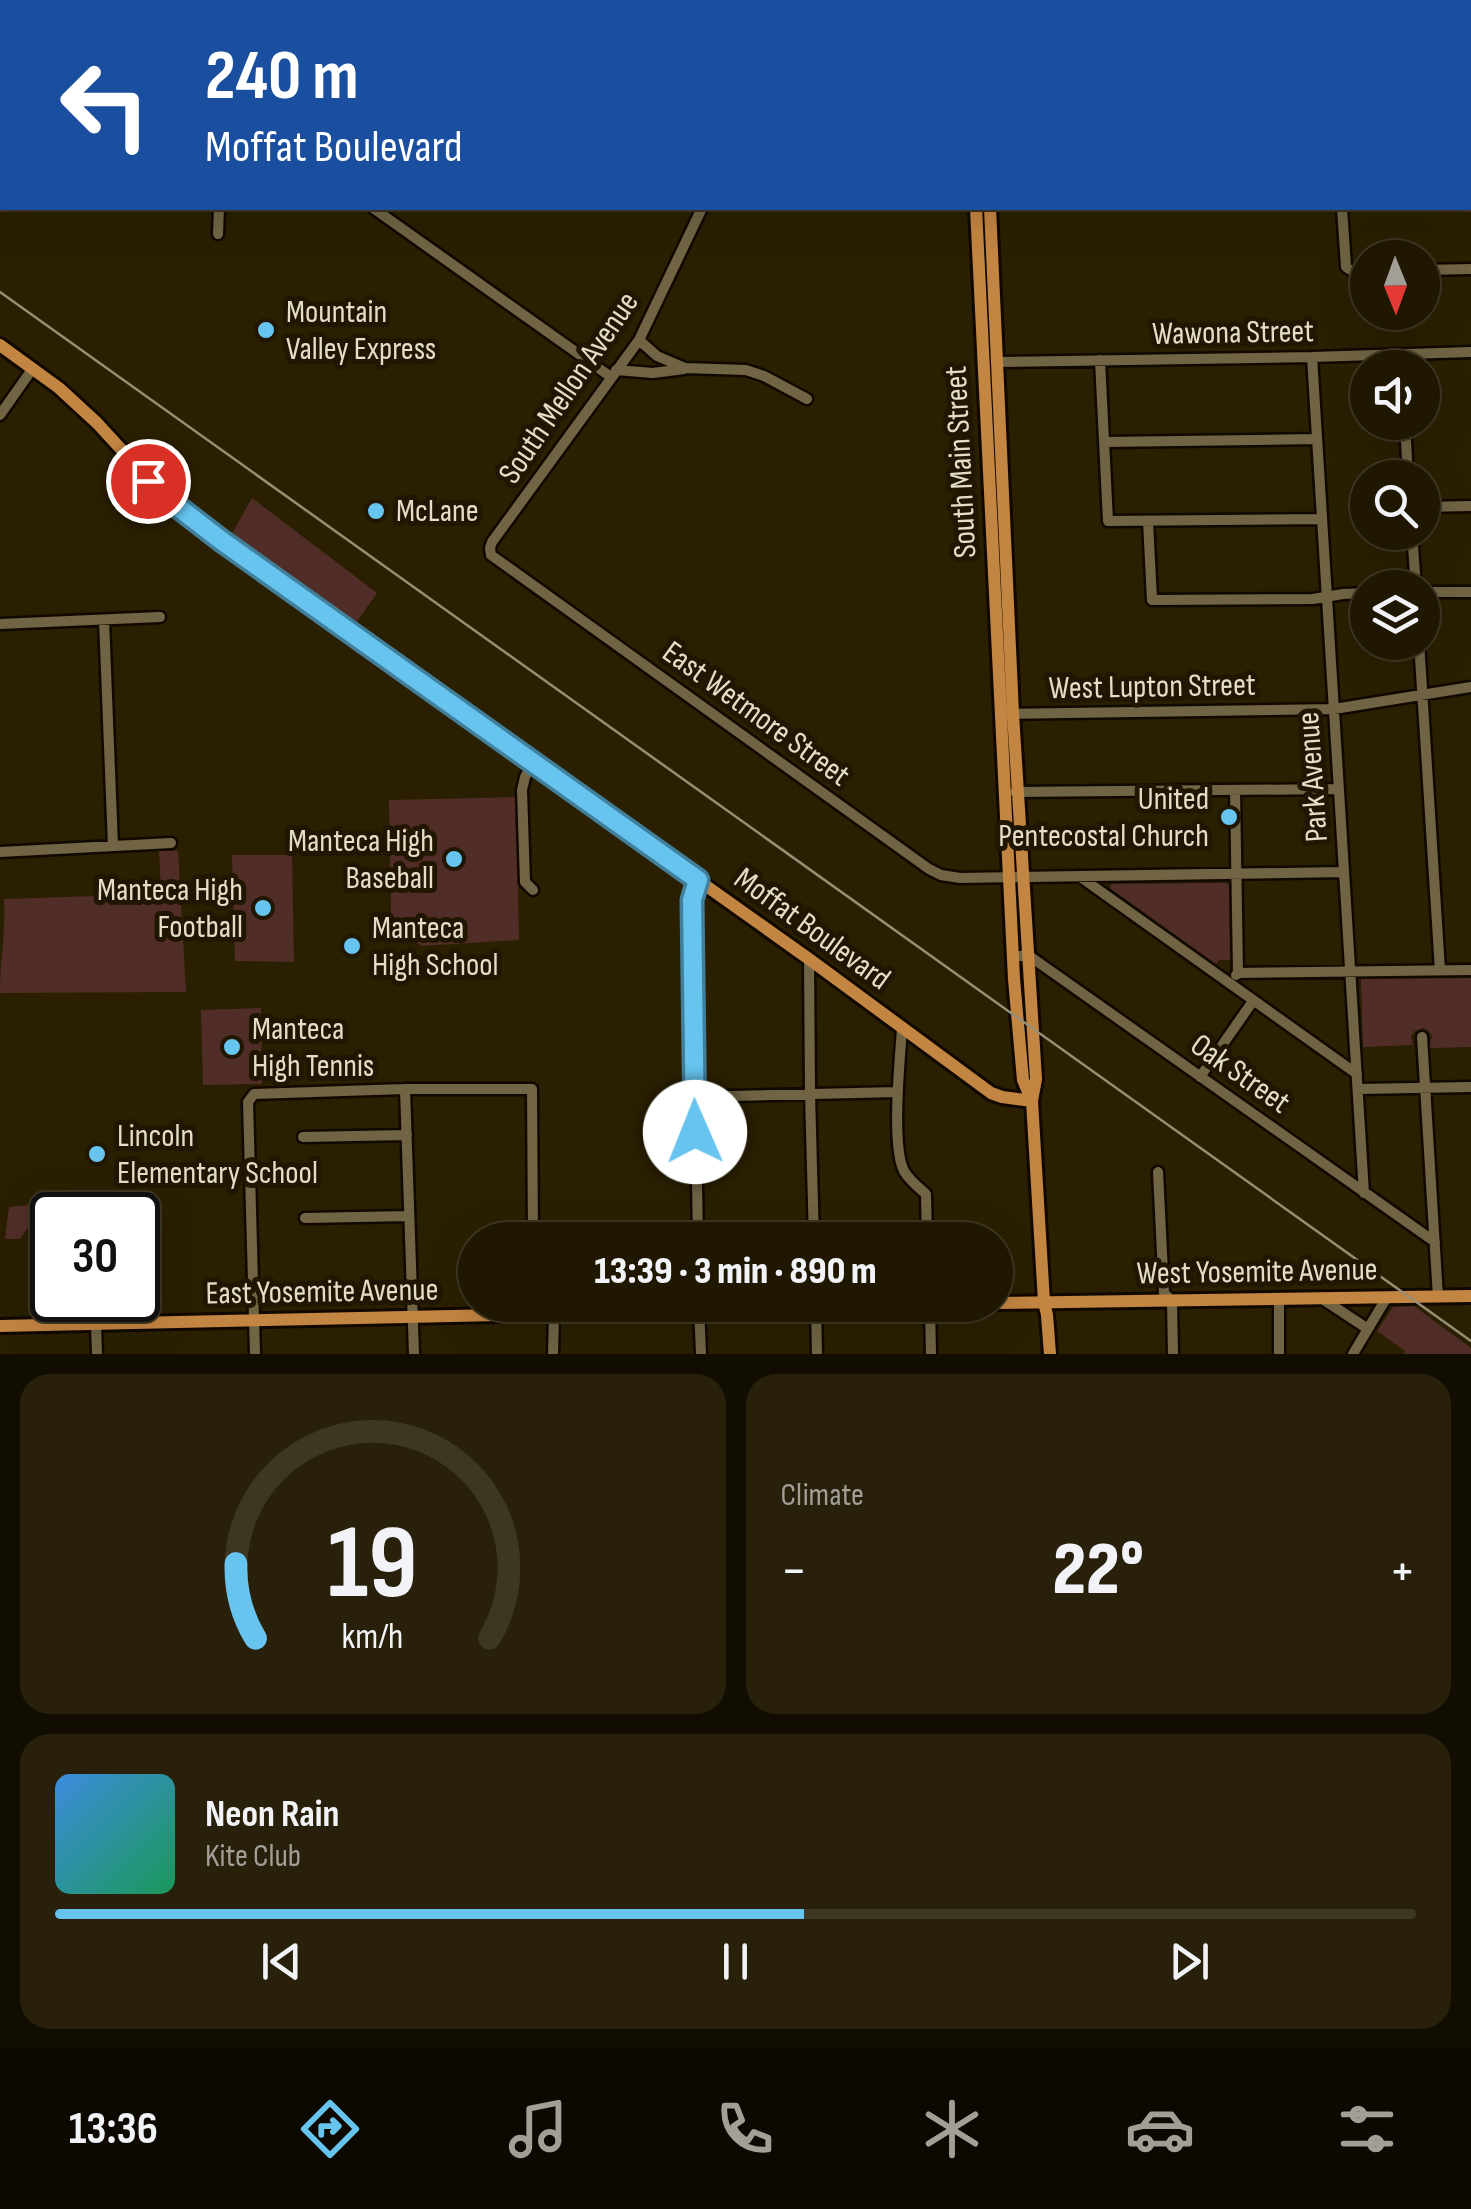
<!DOCTYPE html>
<meta charset="utf-8">
<style>
:root{--surface:#201701;--page:#28200b;--text:#f1f3f6;--muted:#a29f99;--line:#3d3623;--accent:#66c4ef}
body{margin:0;font-family:"Sofia Sans Condensed",sans-serif;background:var(--page);color:var(--text);height:100vh;display:flex;flex-direction:column;font-size:38px;white-space:nowrap}
*{box-sizing:border-box;margin:0}
p{font-size:32px;color:var(--muted)}
.icon{flex:none;width:55px;height:55px;fill:none;stroke:currentColor;stroke-width:2;stroke-linecap:round;stroke-linejoin:round}
.map{position:relative;height:1354px;overflow:hidden}
.panel{display:flex;flex-direction:column;gap:20px;padding:20px;background:#120d01;flex:1}
.panel>*{flex:none}
.hud{position:absolute;left:0px;top:0px;width:1472px;height:210px;box-shadow:0 10px 40px #0002,0 0 0 2px var(--line);background:#1a4fa0;color:#fff;overflow:hidden}
.needle{width:65px;rotate:179deg}
.fabs{position:absolute;left:1350px;top:240px;display:grid;gap:20px}
.fabs a{display:grid;place-items:center;width:90px;height:90px;border-radius:50%;background:var(--surface);box-shadow:0 10px 40px #0002,0 0 0 2px var(--line);font-size:50px}
.speed{position:absolute;left:30px;top:1192px;display:flex;gap:20px;font-size:50px;font-weight:700;text-align:center}
.speed>*{display:grid;place-content:center;width:130px;height:130px;border-radius:50%;background:var(--surface);box-shadow:0 10px 40px #0002,0 0 0 2px var(--line);line-height:1}
.speed .limit{border:5px solid #111;border-radius:15px;background:#fff;color:#111}
.pin{position:absolute;display:grid;place-items:center;width:85px;height:85px;color:#fff;margin:-42px;border:5px solid #fff;border-radius:50%;box-shadow:0 2px 10px #0007}
.me{position:absolute;width:110px;margin:-55px;rotate:359deg;stroke-linejoin:round;filter:drop-shadow(0 0 8px #0008)}
.turn{display:flex;align-items:center;gap:35px;height:210px;padding:0 40px;font-size:45px}
.turn .icon{width:130px;height:130px;stroke-width:2.5}
.turn b{display:block;font-size:70px;line-height:85px}
.big{font-size:75px;font-weight:800;line-height:1.1}
.panel .widget{flex:1;display:flex;flex-direction:column;justify-content:center;gap:15px;min-width:0;padding:0 35px;border-radius:30px;background:var(--page)}
.panel .dial{align-items:center;gap:0}
.dial svg{height:260px;overflow:visible;fill:none;stroke:var(--line);stroke-width:7;stroke-linecap:round;text-anchor:middle}
.dial text{fill:var(--text);stroke:none}
.song{display:flex;align-items:center;gap:30px}
.cover{width:120px;height:120px;border-radius:15px;background:linear-gradient(135deg,hsl(210 70% 55%),hsl(150 70% 35%))}
.played{height:10px;border-radius:5px;background:linear-gradient(90deg,var(--accent) 55%,var(--line) 55%)}
.keys{display:flex;justify-content:space-around;direction:ltr}
.heat{display:flex;justify-content:space-between;align-items:center;font-size:55px;direction:ltr}
.panel .tiles{flex:1;display:grid;gap:20px;grid-template-columns:1fr 1fr}
.widget:last-child{grid-column:span 2}
.trip{position:absolute;left:458px;top:1222px;width:555px;height:100px;border-radius:50px;background:var(--surface);box-shadow:0 10px 40px #0002,0 0 0 2px var(--line);font-weight:800;line-height:100px;text-align:center}
.dock{display:flex;height:160px;justify-content:space-around;align-items:center;background:#0d0900;color:var(--muted)}
.dock .icon{width:70px;height:70px}
.dock .current{color:var(--accent)}
.dock b{font-size:45px;color:var(--text)}
.map>svg:first-child{display:block}
</style>
<div class="map">
<svg width="1471" height="1354" viewBox="0 0 1471 1354">
<rect width="100%" height="100%" fill="#2a1f01"/>
<path fill="#502e27" d="M252,498L377,593L356,623L231,535Z
M516,797L519,940L421,946L391,917L389,800Z
M159,851H178L186,992L0,993C0,961 6,931 4,899L159,894L161,889Z
M232,855H292L294,962L235,961Z
M1226,883L1229,885L1230,960H1219L1216,964L1110,888L1112,884Z
M1471,978V1047L1429,1048L1432,1036L1429,1031L1423,1028L1415,1031L1411,1036L1413,1045L1363,1047L1361,979Z
M261,1008L262,1084L203,1085L201,1010Z
M29,1205L30,1225L20,1239H5L9,1207Z
M1414,1306L1471,1348V1354H1404L1405,1351L1377,1331L1393,1307Z"/>
<g fill="none" stroke-linecap="round" stroke-linejoin="round">
<defs>
<path id="minor" d="M224,0V2
M430,0L436,2
M461,0L466,2
M761,0L762,2
M1344,2L1345,0
M1430,2L1431,0
M1470,187H1471
M373,208L611,377
M702,208L639,340L492,542L490,548L491,555L929,869L941,875L960,878L1344,872
M1342,208L1346,267L1354,272H1368
M218,234L219,208
M1422,270L1471,269
M639,340L657,356L685,368L746,370L764,376L807,399
M1312,357L1364,1193
M1100,360L1108,521L1322,519
M996,362L1312,357L1471,352
M616,370L653,373L684,369
M0,415L33,368
M1405,422L1408,478
M1104,442L1317,439
M1422,507L1471,506
M1148,521L1152,600L1313,599L1343,594L1368,593
M1412,532L1416,588
M1422,592H1471
M104,620L113,846
M0,624L160,617
M1419,642L1440,970
M1006,714L1334,709L1471,687
M533,762L525,777L522,790L525,882L533,890
M1235,790L1238,973L1236,975
M1015,792L1339,789
M0,852L171,843
M1079,876L1357,1074
M697,880L692,900L698,1240
M1013,957L1028,955L1435,1242
M809,959L810,1094L814,1240
M1238,973L1471,970
M902,1028C900,1059 891,1146 904,1171C909,1180 918,1187 926,1194L927,1240
M1422,1037L1438,1297
M1200,1077L1253,1001
M405,1089L414,1354
M1358,1089L1471,1087
M694,1097L897,1092
M303,1137L407,1135
M1158,1172L1164,1293L1172,1301L1173,1354
M305,1218L409,1216
M1321,1298L1368,1329
M1279,1299V1354
M699,1305L701,1354
M816,1305L817,1354
M930,1305L931,1354
M96,1324L97,1354
M255,1354L248,1102L254,1094L405,1089H532L533,1240
M553,1354L554,1314
M1353,1354L1387,1297"/>
<path id="major" d="M965,0V2
M982,0V2
M976,208L1014,979L1023,1080L1031,1099
M990,208L1013,714L1036,1079L1032,1101L1044,1302L1047,1315L1050,1354
M0,345L59,388L97,423L165,497L221,541L809,959L991,1093L1002,1097L1032,1101
M995,1303L1471,1296
M0,1326L945,1305"/>
</defs>
<use href="#minor" stroke="#110900" stroke-width="15"/>
<use href="#major" stroke="#110900" stroke-width="18"/>
<use href="#minor" stroke="#706444" stroke-width="10"/>
<use href="#major" stroke="#c38542" stroke-width="12"/>
<path stroke="#968e77" stroke-width="2.5" d="M0,292L1471,1341"/>
</g>
<g fill="none" stroke-linecap="round" stroke-linejoin="round">
<defs>
<path id="route" d="M148,481L165,497L222,541L698,880L692,900L695,1132"/>
</defs>
<use href="#route" stroke="#427f9b" stroke-width="25"/>
<use href="#route" stroke="#66c4ef" stroke-width="18"/>
</g>
<g fill="#66c4ef" stroke="#211600" stroke-width="4">
<circle cx="266" cy="330" r="10"/>
<circle cx="376" cy="511" r="10"/>
<circle cx="1229" cy="817" r="10"/>
<circle cx="454" cy="859" r="10"/>
<circle cx="263" cy="908" r="10"/>
<circle cx="352" cy="946" r="10"/>
<circle cx="232" cy="1047" r="10"/>
<circle cx="97" cy="1154" r="10"/>
</g>
<g text-anchor="middle" dominant-baseline="central" stroke-width="10" stroke-linejoin="round" paint-order="stroke">
<g font-size="32" fill="#e4ddcc" stroke="#211600" text-anchor="start">
<text x="286" y="312">Mountain<tspan x="286" dy="37">Valley Express</tspan></text>
<text x="396" y="511">McLane</text>
<text x="1209" y="799" text-anchor="end">United<tspan x="1209" dy="37">Pentecostal Church</tspan></text>
<text x="434" y="841" text-anchor="end">Manteca High<tspan x="434" dy="37">Baseball</tspan></text>
<text x="243" y="890" text-anchor="end">Manteca High<tspan x="243" dy="37">Football</tspan></text>
<text x="372" y="928">Manteca<tspan x="372" dy="37">High School</tspan></text>
<text x="252" y="1029">Manteca<tspan x="252" dy="37">High Tennis</tspan></text>
<text x="117" y="1136">Lincoln<tspan x="117" dy="37">Elementary School</tspan></text>
</g>
<g font-size="32" fill="#e4ddcc" stroke="#211600">
<text transform="translate(1233 333) rotate(-1)">Wawona Street</text>
<text transform="translate(569 388) rotate(-56)">South Mellon Avenue</text>
<text transform="translate(961 462) rotate(-93)">South Main Street</text>
<text transform="translate(1152 687) rotate(-1)">West Lupton Street</text>
<text transform="translate(756 714) rotate(36)">East Wetmore Street</text>
<text transform="translate(1313 777) rotate(-94)">Park Avenue</text>
<text transform="translate(812 929) rotate(36)">Moffat Boulevard</text>
<text transform="translate(1240 1074) rotate(35)">Oak Street</text>
<text transform="translate(1257 1272) rotate(-1)">West Yosemite Avenue</text>
<text transform="translate(322 1292) rotate(-1)">East Yosemite Avenue</text>
</g>
</g>
</svg>
<div class="fabs">
<a><svg class="needle" viewBox="-14 -14 28 28"><path d="M0-13l5 13h-10z" fill="#e53935"/><path d="M0 13l5-13h-10z" fill="#a29f99"/></svg></a>
<a><svg class="icon" aria-label="sound" viewBox="0 0 24 24"><path d="M4 9h4l5-4v14l-5-4H4zM17 9q2 3 0 6"/></svg></a>
<a><svg class="icon" aria-label="search" viewBox="0 0 24 24"><circle cx="10" cy="10" r="6"/><path d="M15 15l6 6"/></svg></a>
<a><svg class="icon" aria-label="layers" viewBox="0 0 24 24"><path d="M12 4l9 5-9 5-9-5zM3 14l9 5 9-5"/></svg></a>
</div>
<div class="speed"><div class="limit">30</div></div>
<div class="pin" style="left:148px;top:481px;background:#d93025"><svg class="icon" aria-label="arrive" viewBox="0 0 24 24"><path d="M6 21V4h12l-3 4 3 4H6"/></svg></div>
<svg class="me" style="left:695px;top:1132px" viewBox="-20 -20 40 40"><circle r="19" fill="#fff"/><path d="M0-13L10 11 0 6-10 11z" fill="#66c4ef"/></svg>
<div class="trip">13:39 · 3 min · 890 m</div>
<div class="hud">
<div class="turn"><svg class="icon" aria-label="left" viewBox="0 0 24 24"><path d="M17 20v-9H6M10 6l-5 5 5 5"/></svg><div><b>240 m</b>Moffat Boulevard</div></div>
</div>
</div>
<section class="panel">
<div class="tiles">
<div class="widget dial"><svg viewBox="0 0 100 80">
<path d="M14 69A42 42 0 1 1 86 69"/>
<path d="M14 69A42 42 0 0 1 8 46" stroke="#66c4ef"/>
<text x="50" y="56" font-size="32" font-weight="700">19</text>
<text x="50" y="72" font-size="11">km/h</text>
</svg></div>
<div class="widget"><p>Climate</p>
<div class="heat"><a>−</a><b class="big">22°</b><a>+</a></div>
</div>
<div class="widget">
<div class="song"><i class="cover"></i><div><b>Neon Rain</b><p>Kite Club</p></div></div>
<div class="played"></div>
<div class="keys"><svg class="icon" aria-label="previous" viewBox="0 0 24 24"><path d="M18 5L8 12l10 7zM5 5v14"/></svg><svg class="icon" aria-label="pause" viewBox="0 0 24 24"><path d="M8 5v14M16 5v14"/></svg><svg class="icon" aria-label="next" viewBox="0 0 24 24"><path d="M6 5l10 7-10 7zM19 5v14"/></svg></div>
</div>
</div>
</section>
<nav class="dock">
<b>13:36</b>
<svg class="icon current" aria-label="directions" viewBox="0 0 24 24"><path d="M12 3l9 9-9 9-9-9zM9 14v-3h6M13 9l2 2-2 2"/></svg>
<svg class="icon" aria-label="music" viewBox="0 0 24 24"><path d="M9 18V5l10-2v13"/><circle cx="6" cy="18" r="3"/><circle cx="16" cy="16" r="3"/></svg>
<svg class="icon" aria-label="phone" viewBox="0 0 24 24"><path d="M5 4h4l2 5-3 2q2 4 5 5l2-3 5 2v4C11 20 4 13 5 4z"/></svg>
<svg class="icon" aria-label="climate" viewBox="0 0 24 24"><path d="M12 3v18M4 7l16 10M4 17L20 7"/></svg>
<svg class="icon" aria-label="car" viewBox="0 0 24 24"><path d="M5 17H2v-5l4-1 3-4h7l3 4 3 1v5h-3M9 17h6M6 11h13"/><circle cx="7" cy="17" r="2"/><circle cx="17" cy="17" r="2"/></svg>
<svg class="icon" aria-label="filters" viewBox="0 0 24 24"><path d="M4 7h16M4 17h16"/><circle cx="9" cy="7" r="2"/><circle cx="15" cy="17" r="2"/></svg>
</nav>
